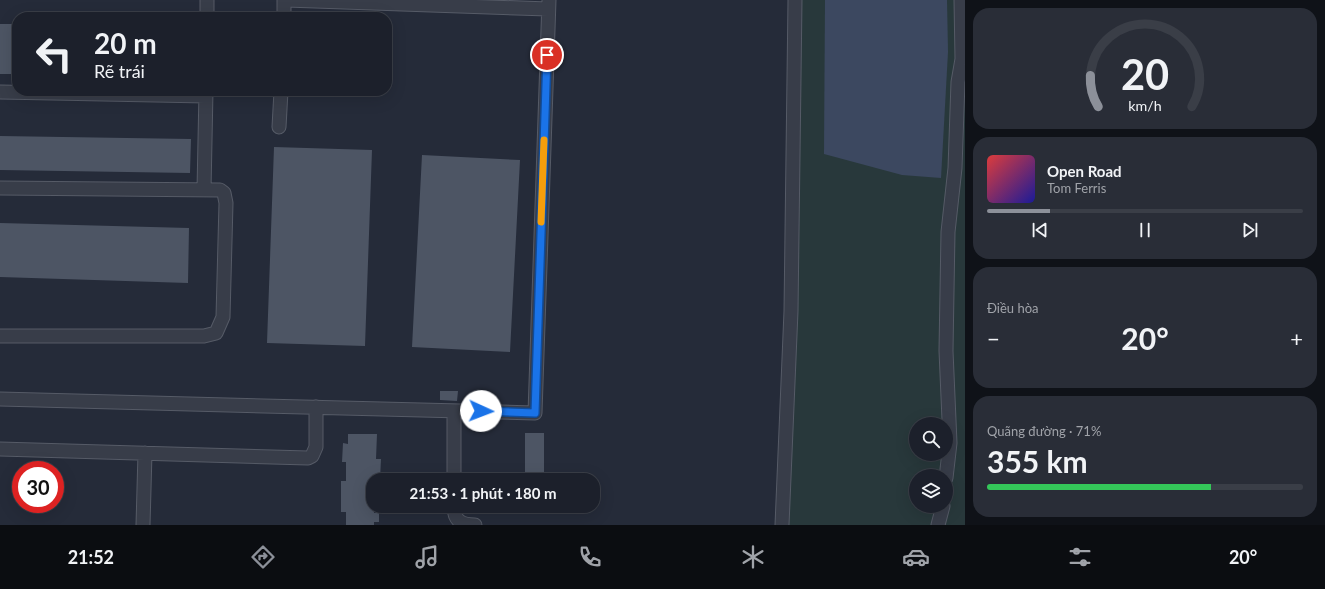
<!DOCTYPE html>
<html lang="vi">
<meta charset="utf-8">
<style>
:root{--surface:#1c202b;--page:#292d37;--text:#f1f3f6;--muted:#a0a3a9;--line:#3a3e47;--accent:#8c9099}
body{margin:0;font-family:Lato,sans-serif;background:var(--page);color:var(--text);height:100vh;display:flex;flex-direction:column;font-size:15px;white-space:nowrap}
*{box-sizing:border-box;margin:0}
p{font-size:13px;color:var(--muted)}
.icon{flex:none;width:22px;height:22px;fill:none;stroke:currentColor;stroke-width:2;stroke-linecap:round;stroke-linejoin:round}
.map{position:relative;flex:1;overflow:hidden}
.details{display:flex;flex-direction:column;gap:8px;padding:8px;background:#0f1218;width:360px}
.details>*{flex:none}
.hud{position:absolute;left:12px;top:12px;width:380px;height:84px;border-radius:16px;box-shadow:0 4px 16px #0002,0 0 0 1px var(--line);background:#1c202b;color:var(--text);overflow:hidden}
.buttons{position:absolute;left:909px;top:417px;display:grid;gap:8px}
.buttons a{display:grid;place-items:center;width:44px;height:44px;border-radius:50%;background:var(--surface);box-shadow:0 4px 16px #0002,0 0 0 1px var(--line);font-size:20px}
.speed{position:absolute;left:12px;top:461px;display:flex;gap:8px;font-size:20px;font-weight:700;text-align:center}
.speed>*{display:grid;place-content:center;width:52px;height:52px;border-radius:50%;background:var(--surface);box-shadow:0 4px 16px #0002,0 0 0 1px var(--line);line-height:1}
.speed .limit{border:6px solid #d22;background:#fff;color:#111}
.pin{position:absolute;display:grid;place-items:center;width:34px;height:34px;color:#fff;margin:-17px;border:2px solid #fff;border-radius:50%;box-shadow:0 1px 4px #0007}
.me{position:absolute;width:44px;margin:-22px;rotate:92deg;stroke-linejoin:round;filter:drop-shadow(0 0 3px #0008)}
.turn{display:flex;align-items:center;gap:14px;height:84px;padding:0 16px;font-size:18px}
.turn .icon{width:52px;height:52px;stroke-width:2.5}
.turn b{display:block;font-size:28px;line-height:34px}
.big{font-size:30px;font-weight:700;line-height:1.1}
.details .tile{flex:1;display:flex;flex-direction:column;justify-content:center;gap:6px;min-width:0;padding:0 14px;border-radius:16px;background:var(--page)}
.details .dial{align-items:center;gap:0}
.dial svg{height:104px;overflow:visible;fill:none;stroke:var(--line);stroke-width:7;stroke-linecap:round;text-anchor:middle}
.dial text{fill:var(--text);stroke:none}
.song{display:flex;align-items:center;gap:12px}
.cover{width:48px;height:48px;border-radius:6px;background:linear-gradient(135deg,hsl(0 70% 55%),hsl(240 70% 35%))}
.played{height:4px;border-radius:2px;background:linear-gradient(90deg,var(--accent) 20%,var(--line) 20%)}
.keys{display:flex;justify-content:space-around;direction:ltr}
.heat{display:flex;justify-content:space-between;align-items:center;font-size:22px;direction:ltr}
.charge{height:6px;border-radius:3px;background:linear-gradient(90deg,#34c759 71%,var(--line) 0)}
.trip{position:absolute;left:366px;top:473px;width:234px;height:40px;border-radius:16px;background:var(--surface);box-shadow:0 4px 16px #0002,0 0 0 1px var(--line);font-weight:700;line-height:40px;text-align:center}
.menu{display:flex;height:64px;justify-content:space-around;align-items:center;background:#0b0d11;color:var(--muted)}
.menu .icon{width:28px;height:28px}
.menu .current{color:var(--accent)}
.menu b{font-size:18px;color:var(--text)}
main{display:flex;flex:1;min-height:0}
.map>svg:first-child{display:block}
</style>
<main>
<div class="map">
<svg width="965" height="525" viewBox="0 0 965 525">
<rect width="100%" height="100%" fill="#252b39"/>
<path fill="#28383b" fill-rule="evenodd" d="M801,0H956L963,83L965,72V525H787ZM916,424H946V454H916ZM916,476H946V506H916Z"/>
<path fill="#3c4860" d="M825,0H947L948,52L941,178L902,175L824,154Z"/>
<path fill="#4d5564" d="M0,24H17V74H0Z
M0,136L191,139L190,173L0,170Z
M274,147L372,150L365,346L267,343Z
M422,155L520,160L510,352L412,347Z
M0,223L189,228L188,283L0,277Z
M440,391H458L457,401L440,400Z
M525,433H544V480H525Z
M348,434H377L376,459H381L380,480H373L374,513H379V522H374V525H346V512H341V481H346V462H342L343,443L348,444Z"/>
<g fill="none" stroke-linecap="round" stroke-linejoin="round">
<defs>
<path id="street" d="M286,0L548,9
M961,0L962,59
M207,17V0
M284,17V0
M0,92L206,96
M279,127L281,91
M0,188L220,190L224,193L226,203L223,317L216,333L204,336H0
M204,190L206,91
M0,399L535,413L549,0
M0,449L308,458L312,456L316,447V407
M946,478L950,443L946,351L948,232L955,168L958,82L962,59L965,55
M454,480V411
M454,506C454,521 461,525 475,525
M143,525L145,453
M782,525L791,311L795,0
M938,525L943,506"/>
</defs>
<use href="#street" stroke="#565b67" stroke-width="15"/>
<use href="#street" stroke="#383d49" stroke-width="13"/>
</g>
<g fill="none" stroke-linecap="round" stroke-linejoin="round">
<defs>
<path id="route" d="M481,411L535,413L547,55"/>
</defs>
<use href="#route" stroke="#114b97" stroke-width="10"/>
<use href="#route" stroke="#1a73e8" stroke-width="7"/>
<path stroke="#f59e0b" stroke-width="7" d="M541,222L544,140"/>
</g>
</svg>
<div class="buttons">
<a><svg class="icon" aria-label="search" viewBox="0 0 24 24"><circle cx="10" cy="10" r="6"/><path d="M15 15l6 6"/></svg></a>
<a><svg class="icon" aria-label="layers" viewBox="0 0 24 24"><path d="M12 4l9 5-9 5-9-5zM3 14l9 5 9-5"/></svg></a>
</div>
<div class="speed"><div class="limit">30</div></div>
<div class="pin" style="left:547px;top:55px;background:#d93025"><svg class="icon" aria-label="arrive" viewBox="0 0 24 24"><path d="M6 21V4h12l-3 4 3 4H6"/></svg></div>
<svg class="me" style="left:481px;top:411px" viewBox="-20 -20 40 40"><circle r="19" fill="#fff"/><path d="M0-13L10 11 0 6-10 11z" fill="#1a73e8"/></svg>
<div class="trip">21:53 · 1 phút · 180 m</div>
<div class="hud">
<div class="turn"><svg class="icon" aria-label="left" viewBox="0 0 24 24"><path d="M17 20v-9H6M10 6l-5 5 5 5"/></svg><div><b>20 m</b>Rẽ trái</div></div>
</div>
</div>
<section class="details">
<div class="tile dial"><svg viewBox="0 0 100 80">
<path d="M14 69A42 42 0 1 1 86 69"/>
<path d="M14 69A42 42 0 0 1 8 45" stroke="#8c9099"/>
<text x="50" y="56" font-size="32" font-weight="700">20</text>
<text x="50" y="72" font-size="11">km/h</text>
</svg></div>
<div class="tile">
<div class="song"><i class="cover"></i><div><b>Open Road</b><p>Tom Ferris</p></div></div>
<div class="played"></div>
<div class="keys"><svg class="icon" aria-label="previous" viewBox="0 0 24 24"><path d="M18 5L8 12l10 7zM5 5v14"/></svg><svg class="icon" aria-label="pause" viewBox="0 0 24 24"><path d="M8 5v14M16 5v14"/></svg><svg class="icon" aria-label="next" viewBox="0 0 24 24"><path d="M6 5l10 7-10 7zM19 5v14"/></svg></div>
</div>
<div class="tile"><p>Điều hòa</p>
<div class="heat"><a>−</a><b class="big">20°</b><a>+</a></div>
</div>
<div class="tile"><p>Quãng đường · 71%</p><b class="big">355 km</b><div class="charge"></div></div>
</section>
</main>
<nav class="menu">
<b>21:52</b>
<svg class="icon current" aria-label="directions" viewBox="0 0 24 24"><path d="M12 3l9 9-9 9-9-9zM9 14v-3h6M13 9l2 2-2 2"/></svg>
<svg class="icon" aria-label="music" viewBox="0 0 24 24"><path d="M9 18V5l10-2v13"/><circle cx="6" cy="18" r="3"/><circle cx="16" cy="16" r="3"/></svg>
<svg class="icon" aria-label="phone" viewBox="0 0 24 24"><path d="M5 4h4l2 5-3 2q2 4 5 5l2-3 5 2v4C11 20 4 13 5 4z"/></svg>
<svg class="icon" aria-label="climate" viewBox="0 0 24 24"><path d="M12 3v18M4 7l16 10M4 17L20 7"/></svg>
<svg class="icon" aria-label="car" viewBox="0 0 24 24"><path d="M5 17H2v-5l4-1 3-4h7l3 4 3 1v5h-3M9 17h6M6 11h13"/><circle cx="7" cy="17" r="2"/><circle cx="17" cy="17" r="2"/></svg>
<svg class="icon" aria-label="filters" viewBox="0 0 24 24"><path d="M4 7h16M4 17h16"/><circle cx="9" cy="7" r="2"/><circle cx="15" cy="17" r="2"/></svg>
<b>20°</b>
</nav>
